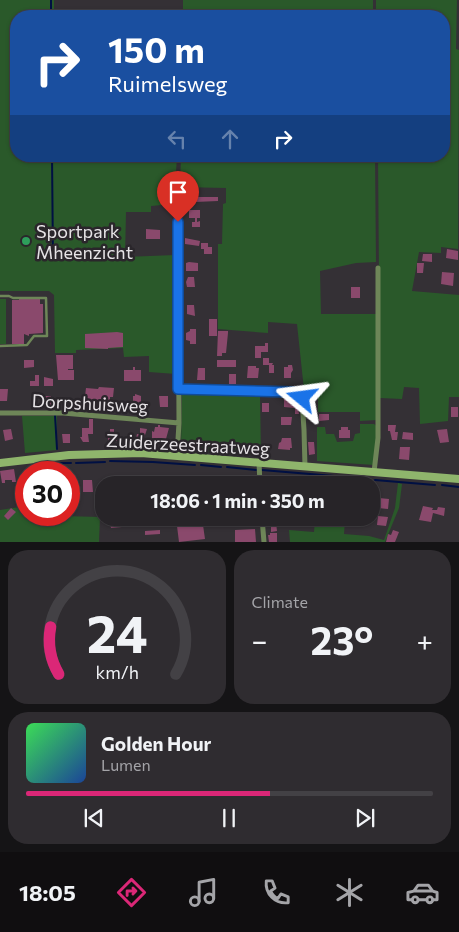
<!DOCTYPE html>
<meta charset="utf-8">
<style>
:root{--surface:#272428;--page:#2f2c30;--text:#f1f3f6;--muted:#a4a4a8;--line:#434145;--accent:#db2777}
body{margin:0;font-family:Commissioner,sans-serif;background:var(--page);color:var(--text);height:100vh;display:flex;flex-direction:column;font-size:19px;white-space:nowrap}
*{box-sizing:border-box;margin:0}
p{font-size:16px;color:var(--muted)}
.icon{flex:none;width:28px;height:28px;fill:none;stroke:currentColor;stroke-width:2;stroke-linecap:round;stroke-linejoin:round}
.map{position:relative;height:542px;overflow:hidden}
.sheet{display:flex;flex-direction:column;gap:8px;padding:8px;background:#151416;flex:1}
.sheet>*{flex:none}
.guide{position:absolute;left:10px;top:10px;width:440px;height:152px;border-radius:20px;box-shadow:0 1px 4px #0004,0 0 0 1px var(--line);background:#1a4fa0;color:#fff;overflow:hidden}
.speed{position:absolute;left:15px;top:461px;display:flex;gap:10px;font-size:25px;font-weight:700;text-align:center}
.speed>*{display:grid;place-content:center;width:65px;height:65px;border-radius:50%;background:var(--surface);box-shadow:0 1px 4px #0004,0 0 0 1px var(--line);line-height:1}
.speed .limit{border:8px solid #d22;background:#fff;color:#111}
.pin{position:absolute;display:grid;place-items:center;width:42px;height:42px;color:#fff;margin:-51px -21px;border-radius:50% 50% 50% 0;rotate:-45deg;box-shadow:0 0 5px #0007}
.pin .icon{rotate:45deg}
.me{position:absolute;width:55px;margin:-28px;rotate:286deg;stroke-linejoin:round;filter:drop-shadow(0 0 4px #0008)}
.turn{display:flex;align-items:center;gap:18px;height:105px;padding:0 15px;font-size:22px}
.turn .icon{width:65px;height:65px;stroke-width:2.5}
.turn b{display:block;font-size:35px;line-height:42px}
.lanes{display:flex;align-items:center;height:48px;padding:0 15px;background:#0003;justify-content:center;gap:25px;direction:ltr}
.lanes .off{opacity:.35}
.big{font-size:38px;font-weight:700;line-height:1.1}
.sheet .card{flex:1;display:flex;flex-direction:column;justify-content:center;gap:8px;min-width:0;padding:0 18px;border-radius:20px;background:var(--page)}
.sheet .dial{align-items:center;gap:0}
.dial svg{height:130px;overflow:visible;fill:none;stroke:var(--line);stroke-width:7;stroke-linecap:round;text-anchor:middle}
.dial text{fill:var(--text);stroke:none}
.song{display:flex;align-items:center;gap:15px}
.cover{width:60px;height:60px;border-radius:8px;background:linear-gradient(135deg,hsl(130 70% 55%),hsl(220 70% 35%))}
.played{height:5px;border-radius:2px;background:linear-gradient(90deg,var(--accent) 60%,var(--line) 60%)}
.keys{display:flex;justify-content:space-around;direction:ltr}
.heat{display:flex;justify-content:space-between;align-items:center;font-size:28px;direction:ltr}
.sheet .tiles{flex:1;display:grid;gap:8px;grid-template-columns:1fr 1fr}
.card:last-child{grid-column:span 2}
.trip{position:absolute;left:95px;top:476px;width:285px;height:50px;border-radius:20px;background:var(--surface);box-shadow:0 1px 4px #0004,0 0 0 1px var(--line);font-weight:700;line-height:50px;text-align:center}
.dock{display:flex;height:80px;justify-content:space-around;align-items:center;background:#100e10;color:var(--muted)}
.dock .icon{width:35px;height:35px}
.dock .active{color:var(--accent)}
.dock b{font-size:22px;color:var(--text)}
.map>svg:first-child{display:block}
</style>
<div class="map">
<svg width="459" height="542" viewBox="0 0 459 542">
<rect width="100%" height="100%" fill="#343035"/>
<path fill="#2a592a" d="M0,0H54V16H16V156H177L174,204L151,206V212H126L125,257L175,255L176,374L149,372V356L124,357L123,348L76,350V353H55L54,295L49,291H0Z
M183,0H373V16H183Z
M376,0H457L456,49L459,50L458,249L441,247V253L419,252L412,291L459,295V397H449L448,421L420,424L419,388L404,387L402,399L380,398L378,156H444V16H376Z
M181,156H375L376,262L356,263L320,271L321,314H376L377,420L360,421V412H318V390H304L297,324L268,322V333L218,329V244H222L223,204L226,203V188L180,187Z
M0,299H6V344H0Z
M182,391L260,393L261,456L196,451L181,447Z
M22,416H57V450L25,453Z
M360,424H374L378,427L374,465L317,461V427H325L326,434H334L337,442L353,441L355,434L360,433Z
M398,483L402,484L399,508L385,542H290L289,530L314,532L315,520L345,521L344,534L369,536L384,540L395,508Z
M26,506V515L100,517L99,542H0V510Z"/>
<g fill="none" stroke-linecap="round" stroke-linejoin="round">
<path stroke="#001043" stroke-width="2" d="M51,0V16
M52,156L53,259
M55,415L57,449
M110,461L153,462L195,465
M57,463H71
M76,463L105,462
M201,465L221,467
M227,467L256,470
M262,470L334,476
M339,477L370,480
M375,480L435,485
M442,485L459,487"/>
</g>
<path fill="#8a496c" d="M195,197H218V201L195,202Z
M189,210H200V218H197V222L200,221V227H192V222H195V218H189Z
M146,229L160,230V239H146Z
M185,238L200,241L199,246L185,244Z
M201,243H208V247H212V254H204V249H201Z
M447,249L458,251V260L446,258Z
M423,254H432V262L422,261Z
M189,262L198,263V271H186V263Z
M417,263H424L423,273H417Z
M442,272L454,273L453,286L441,284Z
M188,277H194L195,287H187L186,282Z
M351,287H360V298H351Z
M19,299H40V304H43V333L29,334V336L24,334V344H12V300H19Z
M187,305H194L195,316L187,314Z
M209,319H217V336H209Z
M190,329H196V344H190V341L186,340V333L190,331Z
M218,331H228V333L226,353H222V356H217Z
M117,332L123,333V347L108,348V349L85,348V334Z
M265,343H268V352H261V358H255V346H265Z
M56,355H73V369H68V370H74V380H58Z
M263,358H269V363H273L272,365H274V373H269V365H263Z
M24,360H34V367L24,368Z
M217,360H236V367H217Z
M288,365H292L293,370L291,373V378H284V367H288Z
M248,366H256V368H259L258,378H247Z
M133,367H135V370H141V381H124V370H133Z
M198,368H205V380H197Z
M229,374H236V384H229Z
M35,375H39V386H30V381H35Z
M44,377L53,379V386H44Z
M99,387L114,388L113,397H110V403L100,402L99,405L84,404L86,388L98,389Z
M0,389H8L7,401H0Z
M135,394L141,396V406H133V396H135Z
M41,396H51V399L49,401H51V405H40Z
M159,396H168V407H160Z
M284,399H291V405H296L297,408H298L299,414H295V408L284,407Z
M262,403H269V412H262Z
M451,407H458V417H451Z
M319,414H329V420L319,421Z
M281,417H292L291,425H281Z
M89,419H93V434H88L89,442H83L80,437H82V428H89Z
M158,425H160V427L169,428L166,439L152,438V431L154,432L155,427H158Z
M388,425H396L395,432H398L397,440H392L390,431H388Z
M341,427H348V430H350V438H339V430H341Z
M140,428L147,429L143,441H138V438H136L137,434H140Z
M11,429L13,439L5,441L3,430Z
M110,429H114V434H117V441H108V435H110Z
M447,429L449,442L440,443L437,430Z
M403,432L413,433V440L402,439Z
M62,434H70V443H63Z
M282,438H291L292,448H290V450L278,449L279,443L281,442Z
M308,442H314L315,454L309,455Z
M400,447H410L409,460L399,459Z
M14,469L16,482H12V480H5V483H2L0,471Z
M83,480H92L93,492H83Z
M379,498L389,499L388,509L378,508Z
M423,506L433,508L432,510H437L438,507L445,508L444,516L433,513L431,522L419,520Z
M11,508L16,512L8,520L4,516Z
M378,516L388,517L386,526L377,525Z
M109,518H120L122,527L111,528Z
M176,518H202L205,539L179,542Z
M268,521L276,522L277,531L271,532V524H268Z
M255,529L256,542H235V530Z
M160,530V534L145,535V531Z
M393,530L399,532L395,542H386L388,534L391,535Z
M270,533H277V542H269L268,535H270Z"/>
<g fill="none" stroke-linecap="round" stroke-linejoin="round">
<path stroke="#6e8658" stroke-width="2.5" d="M0,296H9L13,298H46L47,336H34L27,345L0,346"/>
<path stroke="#6e8658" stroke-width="5" d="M178,389L293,391L299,394L302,398L304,430L305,467
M0,413H63L179,423
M177,456L179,423L178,203
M259,462L260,485
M374,472L378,438V268
M262,518L264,542"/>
<path stroke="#8fb56c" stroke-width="8" d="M0,463L69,455L141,453L459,479"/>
</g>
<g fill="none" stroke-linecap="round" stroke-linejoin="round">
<defs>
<path id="route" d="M178,222V389L293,392L299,394L302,398"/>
</defs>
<use href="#route" stroke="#114b97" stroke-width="12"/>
<use href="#route" stroke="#1a73e8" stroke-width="9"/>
</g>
<circle fill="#2e9e5b" stroke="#2a262b" stroke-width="2" cx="26" cy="241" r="5"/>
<g text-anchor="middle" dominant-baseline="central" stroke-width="5" stroke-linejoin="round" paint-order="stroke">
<g font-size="18" fill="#e6e3e6" stroke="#2a262b" text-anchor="start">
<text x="36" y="231">Sportpark<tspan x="36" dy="21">Mheenzicht</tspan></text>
</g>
<g font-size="18" fill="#e6e3e6" stroke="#2a262b">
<text transform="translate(90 403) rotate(3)">Dorpshuisweg</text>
<text transform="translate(188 444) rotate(3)">Zuiderzeestraatweg</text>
</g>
</g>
</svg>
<div class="speed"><div class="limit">30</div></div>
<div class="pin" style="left:178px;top:222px;background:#d93025"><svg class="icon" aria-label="arrive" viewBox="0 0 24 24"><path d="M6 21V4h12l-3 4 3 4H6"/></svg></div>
<svg class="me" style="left:302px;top:398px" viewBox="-20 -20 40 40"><path d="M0-17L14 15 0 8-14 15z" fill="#1a73e8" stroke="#fff" stroke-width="4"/></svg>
<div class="trip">18:06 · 1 min · 350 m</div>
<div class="guide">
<div class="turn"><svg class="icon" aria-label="right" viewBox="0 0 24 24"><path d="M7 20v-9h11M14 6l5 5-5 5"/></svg><div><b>150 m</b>Ruimelsweg</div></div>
<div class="lanes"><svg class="icon off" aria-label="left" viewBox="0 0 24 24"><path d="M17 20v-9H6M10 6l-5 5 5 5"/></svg><svg class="icon off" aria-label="ahead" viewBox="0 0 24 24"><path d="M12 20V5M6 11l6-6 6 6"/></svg><svg class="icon" aria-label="right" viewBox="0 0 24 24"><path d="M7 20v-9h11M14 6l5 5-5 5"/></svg></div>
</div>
</div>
<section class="sheet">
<div class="tiles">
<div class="card dial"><svg viewBox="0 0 100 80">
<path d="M14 69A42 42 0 1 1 86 69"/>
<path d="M14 69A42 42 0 0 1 9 40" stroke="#db2777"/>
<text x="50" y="56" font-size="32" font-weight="700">24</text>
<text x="50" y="72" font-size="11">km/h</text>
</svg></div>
<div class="card"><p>Climate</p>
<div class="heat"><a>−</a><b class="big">23°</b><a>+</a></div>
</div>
<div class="card">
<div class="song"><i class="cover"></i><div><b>Golden Hour</b><p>Lumen</p></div></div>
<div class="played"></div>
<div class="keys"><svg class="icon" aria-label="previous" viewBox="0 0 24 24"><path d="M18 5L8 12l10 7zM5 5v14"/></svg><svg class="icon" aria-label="pause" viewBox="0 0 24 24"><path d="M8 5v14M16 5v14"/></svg><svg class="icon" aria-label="next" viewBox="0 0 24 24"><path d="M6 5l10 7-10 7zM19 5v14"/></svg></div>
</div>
</div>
</section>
<nav class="dock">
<b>18:05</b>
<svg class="icon active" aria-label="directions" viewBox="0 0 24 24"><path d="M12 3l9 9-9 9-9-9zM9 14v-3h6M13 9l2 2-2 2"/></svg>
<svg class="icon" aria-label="music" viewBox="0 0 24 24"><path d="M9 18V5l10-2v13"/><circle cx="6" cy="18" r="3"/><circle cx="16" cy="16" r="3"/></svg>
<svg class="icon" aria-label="phone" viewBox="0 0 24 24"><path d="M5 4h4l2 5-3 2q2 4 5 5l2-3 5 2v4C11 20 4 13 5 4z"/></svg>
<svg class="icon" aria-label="climate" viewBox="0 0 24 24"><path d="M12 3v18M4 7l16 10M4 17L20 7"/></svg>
<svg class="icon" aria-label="car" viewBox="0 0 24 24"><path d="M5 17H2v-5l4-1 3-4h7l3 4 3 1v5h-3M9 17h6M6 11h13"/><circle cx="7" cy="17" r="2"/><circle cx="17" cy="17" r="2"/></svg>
</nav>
